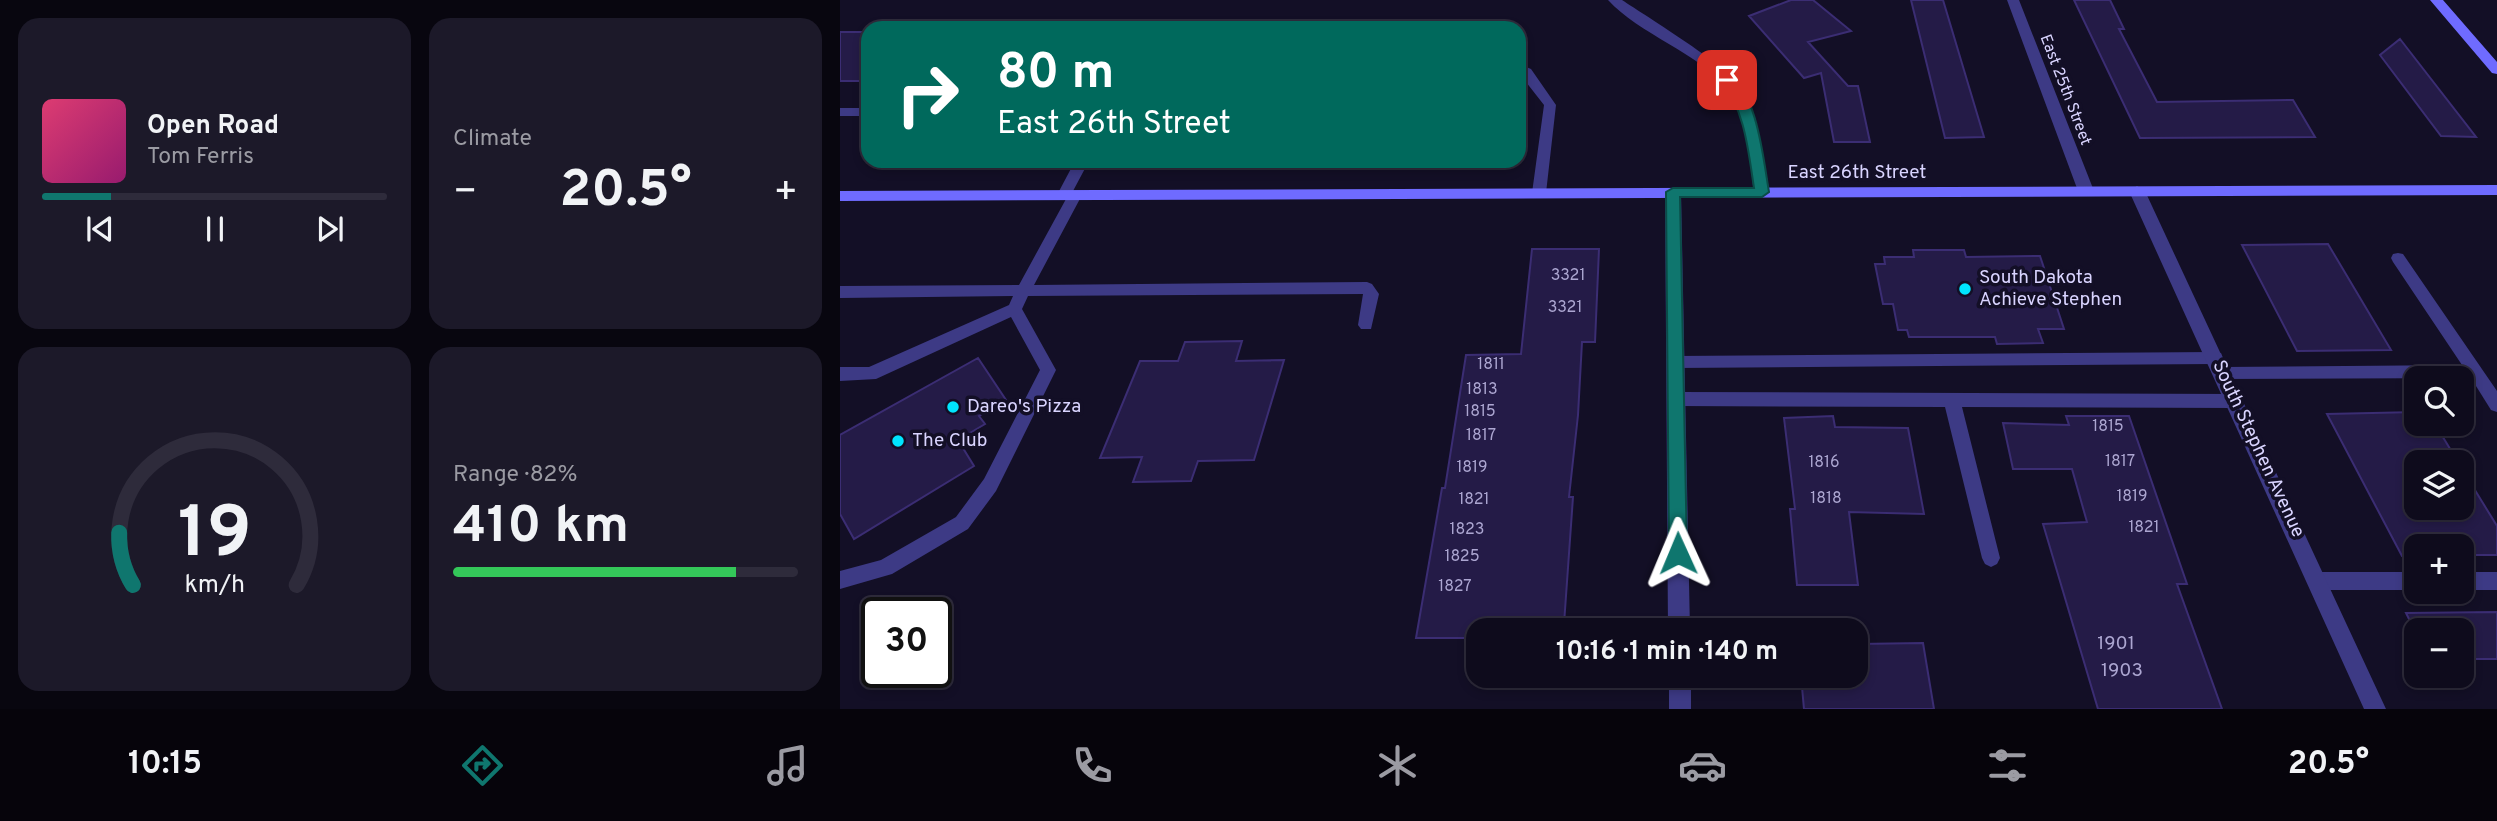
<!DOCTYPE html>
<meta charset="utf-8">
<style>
:root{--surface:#0e0b1c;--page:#1c1929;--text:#f1f3f6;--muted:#9b9ba3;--line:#2e2b3b;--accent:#0f766e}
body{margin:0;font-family:Overpass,sans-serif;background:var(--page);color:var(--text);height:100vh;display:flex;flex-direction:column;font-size:26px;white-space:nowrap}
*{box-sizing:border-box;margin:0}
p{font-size:23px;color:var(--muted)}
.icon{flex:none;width:38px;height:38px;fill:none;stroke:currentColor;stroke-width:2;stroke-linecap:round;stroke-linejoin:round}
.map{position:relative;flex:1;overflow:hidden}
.drawer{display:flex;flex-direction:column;gap:18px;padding:18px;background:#08060f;width:840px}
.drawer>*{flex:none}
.banner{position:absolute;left:21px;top:21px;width:665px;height:147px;border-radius:21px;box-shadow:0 4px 10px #0003,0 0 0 2px var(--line);background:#00695c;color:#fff;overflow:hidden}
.fabs{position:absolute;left:1564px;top:366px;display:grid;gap:14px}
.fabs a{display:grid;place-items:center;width:70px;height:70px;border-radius:14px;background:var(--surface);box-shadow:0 4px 10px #0003,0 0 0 2px var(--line);font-size:35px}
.speed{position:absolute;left:21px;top:597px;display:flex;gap:14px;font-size:35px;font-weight:700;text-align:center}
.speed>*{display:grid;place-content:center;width:91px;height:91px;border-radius:50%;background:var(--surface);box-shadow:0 4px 10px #0003,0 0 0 2px var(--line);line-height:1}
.speed .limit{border:4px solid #111;border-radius:10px;background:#fff;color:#111}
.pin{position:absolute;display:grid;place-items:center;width:60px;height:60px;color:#fff;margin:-30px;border-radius:14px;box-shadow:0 4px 10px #0006}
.me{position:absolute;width:77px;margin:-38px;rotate:359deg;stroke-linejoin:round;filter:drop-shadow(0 0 5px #0008)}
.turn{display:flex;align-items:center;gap:24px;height:147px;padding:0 21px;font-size:32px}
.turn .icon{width:91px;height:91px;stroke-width:2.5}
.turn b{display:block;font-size:49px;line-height:60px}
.big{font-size:52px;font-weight:700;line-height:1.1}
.drawer .widget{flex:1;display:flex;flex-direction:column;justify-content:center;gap:10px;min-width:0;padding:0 24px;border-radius:21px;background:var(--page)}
.drawer .dial{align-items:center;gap:0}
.dial svg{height:182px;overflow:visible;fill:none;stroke:var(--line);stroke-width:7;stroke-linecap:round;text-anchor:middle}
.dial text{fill:var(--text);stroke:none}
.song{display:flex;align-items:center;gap:21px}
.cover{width:84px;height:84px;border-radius:10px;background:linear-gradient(135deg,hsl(340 70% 55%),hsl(320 70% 35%))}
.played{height:7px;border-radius:4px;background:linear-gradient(90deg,var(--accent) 20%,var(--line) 20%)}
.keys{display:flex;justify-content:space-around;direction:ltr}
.heat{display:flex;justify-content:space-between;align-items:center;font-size:38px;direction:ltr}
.charge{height:10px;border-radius:5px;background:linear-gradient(90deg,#34c759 82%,var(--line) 0)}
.drawer .tiles{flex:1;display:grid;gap:18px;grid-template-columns:repeat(2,1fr)}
.trip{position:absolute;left:626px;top:618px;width:402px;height:70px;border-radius:21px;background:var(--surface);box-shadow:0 4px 10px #0003,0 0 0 2px var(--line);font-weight:700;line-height:70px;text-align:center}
.tabs{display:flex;height:112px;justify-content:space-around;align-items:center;background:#06040b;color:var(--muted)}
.tabs .icon{width:49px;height:49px}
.tabs .selected{color:var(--accent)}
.tabs b{font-size:32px;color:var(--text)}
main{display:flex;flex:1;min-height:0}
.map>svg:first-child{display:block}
</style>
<main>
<section class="drawer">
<div class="tiles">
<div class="widget">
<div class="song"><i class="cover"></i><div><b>Open Road</b><p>Tom Ferris</p></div></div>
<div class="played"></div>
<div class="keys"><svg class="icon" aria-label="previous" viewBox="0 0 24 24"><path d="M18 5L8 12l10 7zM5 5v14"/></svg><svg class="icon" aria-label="pause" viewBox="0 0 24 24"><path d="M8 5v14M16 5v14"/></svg><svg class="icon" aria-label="next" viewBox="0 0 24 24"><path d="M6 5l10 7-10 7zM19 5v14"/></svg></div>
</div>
<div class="widget"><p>Climate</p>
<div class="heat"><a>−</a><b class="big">20.5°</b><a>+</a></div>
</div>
<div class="widget dial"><svg viewBox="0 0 100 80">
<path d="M14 69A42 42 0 1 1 86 69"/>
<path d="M14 69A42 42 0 0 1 8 46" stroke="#0f766e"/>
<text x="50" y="56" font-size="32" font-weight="700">19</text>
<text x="50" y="72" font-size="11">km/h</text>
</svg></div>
<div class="widget"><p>Range · 82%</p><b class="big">410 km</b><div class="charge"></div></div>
</div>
</section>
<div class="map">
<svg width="1657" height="709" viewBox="0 0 1657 709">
<rect width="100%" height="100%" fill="#130f26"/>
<path fill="#241b47" stroke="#3b2d73" stroke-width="2" d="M951,0H973L1011,31L968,42L1008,86H1018L1030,142H994L981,73L964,78L909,16Z
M1071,0H1103L1144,137L1105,138Z
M1234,0H1270L1284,29H1279L1317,102L1453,100L1475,137L1300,138Z
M0,32H28V81H0Z
M1560,39L1636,137L1601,136L1540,55Z
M1488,244L1551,350L1457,351L1402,245Z
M692,249H759L755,342H742L738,415L729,497H733L724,624H653L652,630H639V638H576L602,488H605L626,355L681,354Z
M1073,250H1124L1126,257L1200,256L1224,329H1198L1203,343L1157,344L1155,337H1069L1067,330H1058L1053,304H1043L1035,264H1045L1044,257H1074Z
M402,341L396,361L444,360L414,460L358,461L351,481L293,482L302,457L260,458L300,361H338L345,342Z
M138,358L166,400L139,416L145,424L118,440L134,466L14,539L0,514V435Z
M1577,412V424H1595L1618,462H1577V508H1622V469L1657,526V555H1622V546H1577V556H1562L1487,414Z
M993,416L995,427L1068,428L1084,514L1009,512L1018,585H957L950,509H955L944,418Z
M1226,416H1289L1347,584H1337L1382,709H1258L1203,524L1247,522L1232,469H1173L1163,423L1229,425Z
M1657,612V659H1622V630H1577V635L1566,613Z
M1083,643L1094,709H964L961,676H1022L1018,644Z"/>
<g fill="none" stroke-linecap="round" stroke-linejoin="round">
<path fill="#3d3a85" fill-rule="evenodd" d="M679,64L691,69L716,105L706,193L699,198L692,193L704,105L679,73Z
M0,108H28V116H0Z
M235,161H249L233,191L240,192L242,195L194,285L527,282L532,284L539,294L531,329H521L518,325L523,294L188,296L182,309L216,370L156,491L128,529L52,574L0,589V571L41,560L116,517L144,479L200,370L171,317L36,379L0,381V367H29L169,305L173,296L0,298V286L179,285L226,199L219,198L217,195Z
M1558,253L1563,254L1657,391V412L1651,410L1631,378L1377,379L1375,374L1377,369L1383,367L1622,365L1553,262L1551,258L1553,254Z
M1375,352L1381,353L1383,358L1381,363L1375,364L835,368L829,367L827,362L829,357L835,356Z
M836,392L1395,394L1401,396L1403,401L1401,406L1395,408L1122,407L1160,558L1157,564L1151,567L1145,564L1142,558L1105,407L836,406L830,404L828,399L830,394Z
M1478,572H1577V590H1478L1471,587L1469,581L1471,575Z
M1622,572H1657V590H1622Z"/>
<path fill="#3d3a85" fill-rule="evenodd" d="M768,0H782C806,16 892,69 903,89C920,121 923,158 930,193L927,197H917L914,193C910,165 907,111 889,89C858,53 799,34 768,0Z
M1167,0H1179L1254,191L1251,195H1241L1238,191Z
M1297,186L1305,191L1546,709H1524L1289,191Z
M833,188L841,193L850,630H828L825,193Z
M829,676H851V709H829Z"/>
<path fill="#6f6bff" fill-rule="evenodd" d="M1590,0H1603L1657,62V74L1652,73Z
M1657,185V195L0,201V191Z"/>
</g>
<path fill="#0f766e" stroke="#0a4d48" stroke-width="2" d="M887,76C917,87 924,164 929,192L922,197H840L847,553L845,559L838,562L832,559L829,553L826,192L833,188H914C908,149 905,111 881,80Z"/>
<g fill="#00e5ff" stroke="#130f26" stroke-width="2.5">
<circle cx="1125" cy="289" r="7"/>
<circle cx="113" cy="407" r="7"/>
<circle cx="58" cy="441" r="7"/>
</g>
<g text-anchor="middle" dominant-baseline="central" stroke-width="7" stroke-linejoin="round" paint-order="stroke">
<g font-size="16" fill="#d9d4ff" stroke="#130f26">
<text transform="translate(1225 90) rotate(69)">East 25th Street</text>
</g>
<g font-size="16" fill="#aca6d1">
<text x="728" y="276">3321</text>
<text x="725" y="308">3321</text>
<text x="651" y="365">1811</text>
<text x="642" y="390">1813</text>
<text x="640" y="412">1815</text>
<text x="1268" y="427">1815</text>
<text x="641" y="436">1817</text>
<text x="1280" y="462">1817</text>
<text x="984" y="463">1816</text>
<text x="632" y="468">1819</text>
<text x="1292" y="497">1819</text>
<text x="986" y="499">1818</text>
<text x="634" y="500">1821</text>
<text x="1304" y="528">1821</text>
<text x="627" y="530">1823</text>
<text x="622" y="557">1825</text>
<text x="615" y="587">1827</text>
</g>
<g font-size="19" fill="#d9d4ff" stroke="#130f26">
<text x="1017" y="173">East 26th Street</text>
<text transform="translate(1418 449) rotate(65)">South Stephen Avenue</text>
</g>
<g font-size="19" fill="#d9d4ff" stroke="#130f26" text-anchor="start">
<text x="1139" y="278">South Dakota<tspan x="1139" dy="22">Achieve Stephen</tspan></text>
<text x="127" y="407">Dareo's Pizza</text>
<text x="72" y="441">The Club</text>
</g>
<g font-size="19" fill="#aca6d1">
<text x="1276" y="644">1901</text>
<text x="1282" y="671">1903</text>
</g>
</g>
</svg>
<div class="fabs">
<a><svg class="icon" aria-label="search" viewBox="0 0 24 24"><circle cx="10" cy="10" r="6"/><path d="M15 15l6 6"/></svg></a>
<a><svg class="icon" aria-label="layers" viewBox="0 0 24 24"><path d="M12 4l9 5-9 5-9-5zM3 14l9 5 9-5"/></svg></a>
<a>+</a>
<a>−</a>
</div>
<div class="speed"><div class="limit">30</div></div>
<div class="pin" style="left:887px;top:80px;background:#d93025"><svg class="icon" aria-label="arrive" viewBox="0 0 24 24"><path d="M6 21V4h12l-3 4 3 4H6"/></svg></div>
<svg class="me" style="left:838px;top:553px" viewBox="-20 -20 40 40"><path d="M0-17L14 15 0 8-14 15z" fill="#0f766e" stroke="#fff" stroke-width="4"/></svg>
<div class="trip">10:16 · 1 min · 140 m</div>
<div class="banner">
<div class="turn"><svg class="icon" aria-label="right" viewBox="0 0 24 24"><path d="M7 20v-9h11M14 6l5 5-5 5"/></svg><div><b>80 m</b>East 26th Street</div></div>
</div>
</div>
</main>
<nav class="tabs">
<b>10:15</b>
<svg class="icon selected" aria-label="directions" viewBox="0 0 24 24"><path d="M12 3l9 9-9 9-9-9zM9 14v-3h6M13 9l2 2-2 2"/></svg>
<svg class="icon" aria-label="music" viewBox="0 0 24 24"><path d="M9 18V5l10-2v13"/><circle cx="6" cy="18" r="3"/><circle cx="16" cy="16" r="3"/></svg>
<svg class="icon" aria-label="phone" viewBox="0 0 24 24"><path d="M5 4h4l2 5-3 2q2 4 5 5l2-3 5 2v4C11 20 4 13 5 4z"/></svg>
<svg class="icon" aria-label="climate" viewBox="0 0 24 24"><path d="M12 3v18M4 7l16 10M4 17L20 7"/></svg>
<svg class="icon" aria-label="car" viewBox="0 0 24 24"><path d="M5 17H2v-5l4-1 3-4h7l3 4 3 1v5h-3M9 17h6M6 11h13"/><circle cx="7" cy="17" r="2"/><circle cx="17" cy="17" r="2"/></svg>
<svg class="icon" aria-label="filters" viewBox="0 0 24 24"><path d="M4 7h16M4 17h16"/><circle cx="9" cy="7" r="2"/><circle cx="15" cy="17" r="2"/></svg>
<b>20.5°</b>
</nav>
